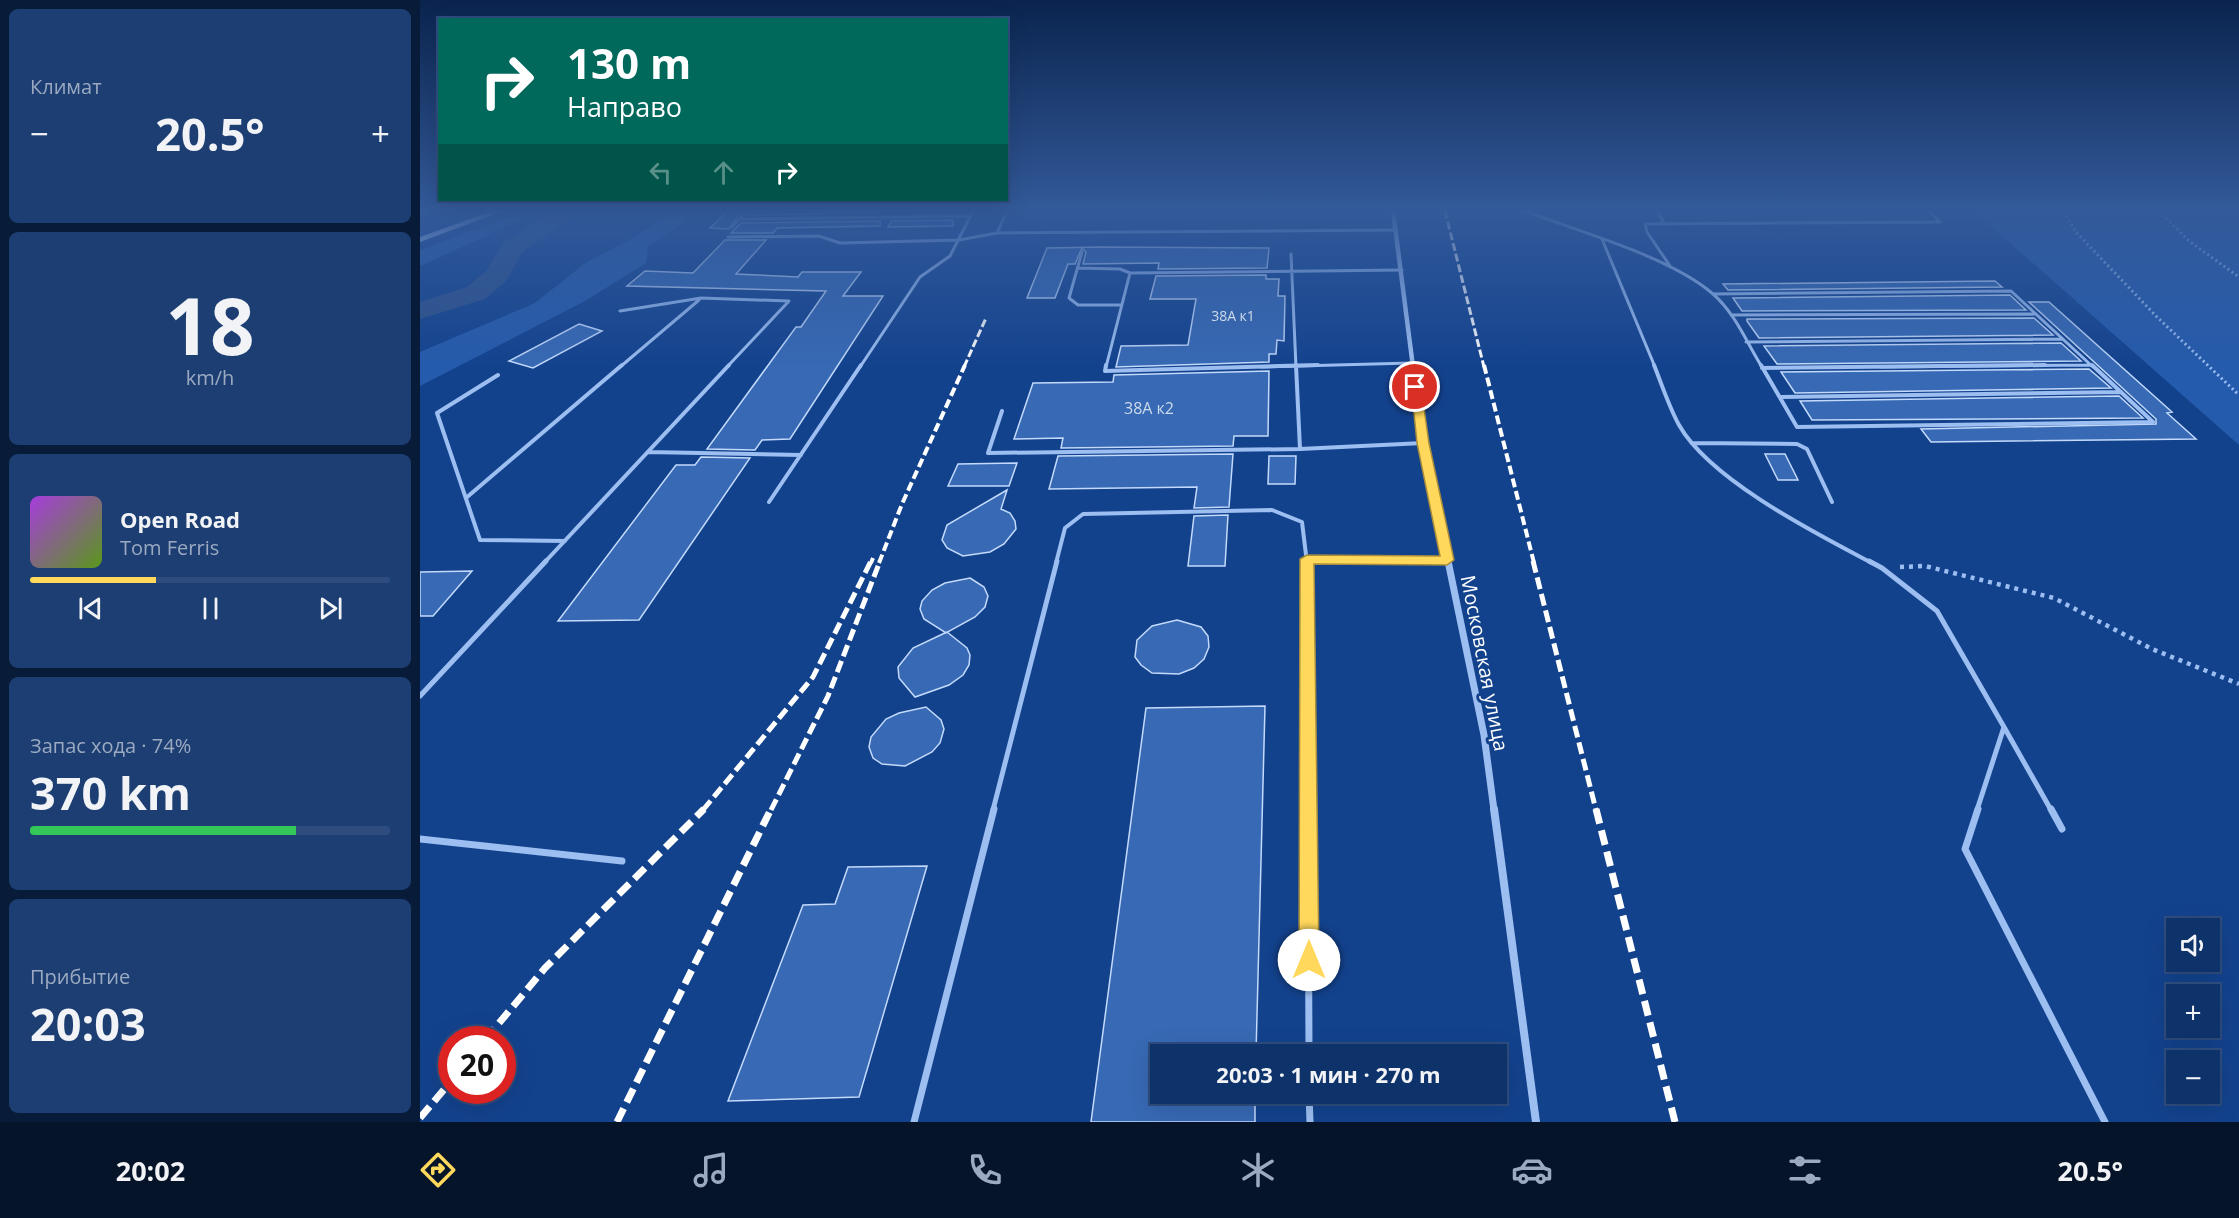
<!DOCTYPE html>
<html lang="ru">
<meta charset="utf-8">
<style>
:root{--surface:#0e326a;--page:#1c3e72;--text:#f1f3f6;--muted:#9baac1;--line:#2e4d7e;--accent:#ffd85c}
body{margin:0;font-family:"Open Sans",sans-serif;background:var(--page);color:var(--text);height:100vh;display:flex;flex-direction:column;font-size:22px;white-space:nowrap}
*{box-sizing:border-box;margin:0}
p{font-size:20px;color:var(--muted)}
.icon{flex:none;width:33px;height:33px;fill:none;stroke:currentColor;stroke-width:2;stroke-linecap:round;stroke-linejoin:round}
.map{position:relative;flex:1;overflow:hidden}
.panel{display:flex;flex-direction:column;gap:9px;padding:9px;background:#081c3a;width:420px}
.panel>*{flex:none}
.guide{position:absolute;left:18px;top:18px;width:570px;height:183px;border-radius:0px;box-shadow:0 6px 24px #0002,0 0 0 2px var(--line);background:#00695c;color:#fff;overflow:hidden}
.fabs{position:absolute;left:1746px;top:918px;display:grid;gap:12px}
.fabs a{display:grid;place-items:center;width:54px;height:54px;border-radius:0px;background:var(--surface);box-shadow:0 6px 24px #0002,0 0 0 2px var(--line);font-size:30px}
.speed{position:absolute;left:18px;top:1026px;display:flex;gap:12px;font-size:30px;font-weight:700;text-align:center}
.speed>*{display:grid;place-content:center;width:78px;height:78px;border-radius:50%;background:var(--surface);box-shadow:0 6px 24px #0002,0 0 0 2px var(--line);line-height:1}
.speed .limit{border:9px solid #d22;background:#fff;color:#111}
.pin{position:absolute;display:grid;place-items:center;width:51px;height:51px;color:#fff;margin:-26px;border:3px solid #fff;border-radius:50%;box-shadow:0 2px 6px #0007}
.me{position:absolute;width:66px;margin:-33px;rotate:0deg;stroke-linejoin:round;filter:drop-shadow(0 0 4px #0008)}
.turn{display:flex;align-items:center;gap:21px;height:126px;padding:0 30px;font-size:27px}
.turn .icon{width:78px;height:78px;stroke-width:2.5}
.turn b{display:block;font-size:42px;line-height:51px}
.lanes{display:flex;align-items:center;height:57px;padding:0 30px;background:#0003;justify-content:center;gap:30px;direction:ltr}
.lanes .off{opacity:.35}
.big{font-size:45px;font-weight:700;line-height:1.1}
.panel .card{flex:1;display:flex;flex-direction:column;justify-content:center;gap:9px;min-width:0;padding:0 21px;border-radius:9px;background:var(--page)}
.panel .dial{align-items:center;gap:0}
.dial b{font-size:78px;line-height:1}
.song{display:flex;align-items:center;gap:18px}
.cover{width:72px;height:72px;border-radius:9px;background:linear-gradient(135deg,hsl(280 70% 55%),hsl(90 70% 35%))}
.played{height:6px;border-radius:3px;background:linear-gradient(90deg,var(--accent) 35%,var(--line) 35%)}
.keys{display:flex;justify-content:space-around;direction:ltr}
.heat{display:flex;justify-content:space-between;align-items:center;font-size:33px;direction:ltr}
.charge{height:9px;border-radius:4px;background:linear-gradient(90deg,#34c759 74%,var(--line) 0)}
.trip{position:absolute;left:730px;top:1044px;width:357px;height:60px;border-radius:0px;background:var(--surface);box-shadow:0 6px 24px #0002,0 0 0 2px var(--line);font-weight:700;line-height:60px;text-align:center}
.tab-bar{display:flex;height:96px;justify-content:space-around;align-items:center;background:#06142a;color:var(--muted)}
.tab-bar .icon{width:42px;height:42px}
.tab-bar .selected{color:var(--accent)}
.tab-bar b{font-size:27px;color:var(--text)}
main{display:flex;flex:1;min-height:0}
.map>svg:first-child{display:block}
</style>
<main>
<section class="panel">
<div class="card"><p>Климат</p>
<div class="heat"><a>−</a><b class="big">20.5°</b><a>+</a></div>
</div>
<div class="card dial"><b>18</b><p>km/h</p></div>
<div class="card">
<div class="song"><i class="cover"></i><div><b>Open Road</b><p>Tom Ferris</p></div></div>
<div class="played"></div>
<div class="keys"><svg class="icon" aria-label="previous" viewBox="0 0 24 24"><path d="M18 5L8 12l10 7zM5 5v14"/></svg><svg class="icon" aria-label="pause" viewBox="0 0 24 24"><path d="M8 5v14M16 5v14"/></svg><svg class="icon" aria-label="next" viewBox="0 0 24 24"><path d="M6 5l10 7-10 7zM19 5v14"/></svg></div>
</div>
<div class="card"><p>Запас хода · 74%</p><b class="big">370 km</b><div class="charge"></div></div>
<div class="card"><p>Прибытие</p><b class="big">20:03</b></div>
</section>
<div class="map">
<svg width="1819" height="1122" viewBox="0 0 1819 1122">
<rect width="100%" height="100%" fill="#13428d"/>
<path fill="#255bac" d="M104,211H122L0,266V250Z
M1554,211H1819V445Z
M268,213L262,224L228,246L226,263L165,301L0,386V352L115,303L164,264L220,234L246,214Z"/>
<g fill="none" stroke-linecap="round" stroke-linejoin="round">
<path fill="#2e5188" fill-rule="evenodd" d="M132,211H168L164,216L151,219L102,252L86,281L65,299L0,319V302L47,287L67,270L83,243Z"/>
</g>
<path fill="#3769b4" stroke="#c3dafc" stroke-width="1.5" d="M308,211H322L309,229L290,228Z
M331,211H460V213L328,215Z
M533,220V226L468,227L472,221Z
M460,221V226L357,228L353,233H311L321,223Z
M305,240H346L316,274L378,277L382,272H441L423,296H463L370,439L342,440L335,450L287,449L376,327H381L406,291L207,286L225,271L273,273Z
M627,248L679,247L849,248L847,268L738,269L739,263L663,264L666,252L662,248L655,264H648L635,298H607Z
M846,275V279H859L858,296H865L864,341L857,340L856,354H849V362L696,367L701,346L768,345L776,299H730L736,276Z
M1575,281L1582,287L1308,290L1303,284Z
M1590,295L1606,310L1322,311L1313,298Z
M1609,302H1629L1752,412L1747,413L1776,439L1511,442L1501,429L1736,424V419Z
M1614,318L1633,335L1339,338L1327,321V319Z
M159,324L182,331L113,368L89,361Z
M1641,343L1661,361L1357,364L1344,346Z
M1669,369L1691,388L1375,393L1361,372Z
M849,371L848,436H814L813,446L641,448L643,438L594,439L613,383L693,382L694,375Z
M1699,396L1723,418L1392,420L1380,401Z
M813,454L809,507L774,508L777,487L629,489L638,456Z
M1345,454H1365L1378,480H1358Z
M849,456H876L875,484H848Z
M281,457L330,458L219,620L138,621L256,465H275Z
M597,463L589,486H528L538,464Z
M587,490L581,509L590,513L595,521L596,529L584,544L570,552L543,556L527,548L522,540L527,525Z
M808,515L805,566H768L774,516Z
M52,571L13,616H0V572Z
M550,578L564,587L568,596L565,607L555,617L526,633L504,619L500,609L502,601L512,590L525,583Z
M757,620L781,627L788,636L789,647L784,659L774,668L759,674L732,673L721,665L715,657L717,640L732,626Z
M527,632L547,648L550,655L549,665L543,675L529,685L495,697L479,678L478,667L493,648Z
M845,706L836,1054H741V1094H835V1122H671L726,708Z
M506,707L521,720L524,729L520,743L512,752L485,766L462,764L453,758L449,747L451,737L466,719L479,713Z
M507,866L439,1097L308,1101L383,905L415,904L428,867Z"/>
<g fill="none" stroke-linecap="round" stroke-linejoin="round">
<path stroke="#9cbef1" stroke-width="3" stroke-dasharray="2 3" stroke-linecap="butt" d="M1644,211L1655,231L1736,316L1819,395
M1739,211L1769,241L1819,277"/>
<path stroke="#9cbef1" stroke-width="4.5" stroke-dasharray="4 5" stroke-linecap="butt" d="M1480,567L1505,566L1634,598L1732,649L1819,684"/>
<path stroke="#9cbef1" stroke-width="3" d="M1104,211C1158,231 1251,257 1293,294C1315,313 1327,343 1342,367
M1237,211L1244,223
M0,212L6,211
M319,219L551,216
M312,227L327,211
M577,233L587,211
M308,237L399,236L420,243L539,240L577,233L976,230
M1182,239L1235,367
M662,252L649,298L658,305H702
M871,254L876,367
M1250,266L1227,232L1225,224L1520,222L1509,211
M658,268L700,269L710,273L982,270
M1293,294L1591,291L1673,367
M200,311L281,298L369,301L307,367
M1311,315L1616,314
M1326,342L1643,339
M200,367L279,300
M440,367L500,277L530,256L553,211
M686,367L710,273
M841,367L991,363
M1460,367L1671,365"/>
<path stroke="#9cbef1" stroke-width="4" d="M686,365L685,371L898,365
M876,365L880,449
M1234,365C1242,385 1249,407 1259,425C1290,480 1397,534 1452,563
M1341,365L1377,427L1733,422
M1672,365L1733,422
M1342,368L1625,365
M78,375L17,413L60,540L145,541
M1361,397L1701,392
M582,411L568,453L880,449L1003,443
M1272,443L1377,444L1387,449L1412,502
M228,452L381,455
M46,498L202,365
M349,502L441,365
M887,559L1027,560
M124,563L309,365
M636,563L645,528L663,514L852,510L882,522L887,563"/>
<path stroke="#9cbef1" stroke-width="5" d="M887,561L888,810
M1449,561L1462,568L1517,611L1584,727L1557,810
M0,696L126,561
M1584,727L1631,810
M573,810L637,561"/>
<path stroke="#9cbef1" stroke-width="7" d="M888,809L889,1054
M1558,809L1545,849L1685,1122
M1631,809L1642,829
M0,839L202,861
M889,1094L890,1122
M494,1122L574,809"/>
<path stroke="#9cbef1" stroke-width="4.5" d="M973,211L993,367"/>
<path stroke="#9cbef1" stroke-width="5" d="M993,365L1003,443L1028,563"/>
<path stroke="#9cbef1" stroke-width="7" d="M1028,561L1064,735L1074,810"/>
<path stroke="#9cbef1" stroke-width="8" d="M1074,809L1116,1122"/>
<path fill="#caddfb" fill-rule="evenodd" d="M72,211H83L0,242V237Z"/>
<path stroke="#fff" stroke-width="3" stroke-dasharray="8 3" stroke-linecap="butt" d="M1025,211L1064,367
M544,367L566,318"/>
<path stroke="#fff" stroke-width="4" stroke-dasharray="9 4" stroke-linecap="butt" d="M1064,365L1114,563
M451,563L453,558
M459,563L482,504L545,365"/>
<path stroke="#fff" stroke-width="5" stroke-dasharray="12 5" stroke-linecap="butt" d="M1113,561L1176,810
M283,810L393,677L451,561
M351,810L408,696L460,561"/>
<path stroke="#fff" stroke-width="7" stroke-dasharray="15 7" stroke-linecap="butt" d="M1176,809L1255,1122
M65,1040L125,968L284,809
M0,1118L32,1080
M197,1122L351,809"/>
</g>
<linearGradient id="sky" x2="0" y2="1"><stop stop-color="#0a244e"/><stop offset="0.57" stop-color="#335a9a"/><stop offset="1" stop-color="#335a9a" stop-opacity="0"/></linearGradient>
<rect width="1819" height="368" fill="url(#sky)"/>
<path fill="#ffd85c" stroke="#a68c3c" stroke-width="1.5" d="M991,384L1001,387L1009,443L1034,560L1027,565L894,564L899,960L896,967L889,970L882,967L879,960L880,559L887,555L1020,556L997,443Z"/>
<g text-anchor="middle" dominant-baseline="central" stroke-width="6" stroke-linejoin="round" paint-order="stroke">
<g font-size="14" fill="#cddaec">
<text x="813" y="315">38А к1</text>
</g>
<g font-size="16" fill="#cddaec">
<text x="729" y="408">38А к2</text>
</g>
<g font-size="20" fill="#fff" stroke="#13428d">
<text transform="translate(1065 663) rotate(79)">Московская улица</text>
</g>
</g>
</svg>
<div class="fabs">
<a><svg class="icon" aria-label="sound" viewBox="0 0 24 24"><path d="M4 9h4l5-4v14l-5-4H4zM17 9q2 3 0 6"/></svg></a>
<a>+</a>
<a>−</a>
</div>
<div class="speed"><div class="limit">20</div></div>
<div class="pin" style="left:995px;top:387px;background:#d93025"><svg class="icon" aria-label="arrive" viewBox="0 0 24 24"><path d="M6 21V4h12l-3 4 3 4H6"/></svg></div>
<svg class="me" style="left:889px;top:960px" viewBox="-20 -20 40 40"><circle r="19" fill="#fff"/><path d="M0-13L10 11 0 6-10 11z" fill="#ffd85c"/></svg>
<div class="trip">20:03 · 1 мин · 270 m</div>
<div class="guide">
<div class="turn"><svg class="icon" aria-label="right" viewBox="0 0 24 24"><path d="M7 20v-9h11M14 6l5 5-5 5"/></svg><div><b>130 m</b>Направо</div></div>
<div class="lanes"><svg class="icon off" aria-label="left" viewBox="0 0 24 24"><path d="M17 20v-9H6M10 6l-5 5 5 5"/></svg><svg class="icon off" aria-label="ahead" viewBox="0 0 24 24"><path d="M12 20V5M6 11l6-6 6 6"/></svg><svg class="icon" aria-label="right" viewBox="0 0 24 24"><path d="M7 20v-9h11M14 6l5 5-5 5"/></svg></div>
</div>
</div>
</main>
<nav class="tab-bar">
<b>20:02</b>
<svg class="icon selected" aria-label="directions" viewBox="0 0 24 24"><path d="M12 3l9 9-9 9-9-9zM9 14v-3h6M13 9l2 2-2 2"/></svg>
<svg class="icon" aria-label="music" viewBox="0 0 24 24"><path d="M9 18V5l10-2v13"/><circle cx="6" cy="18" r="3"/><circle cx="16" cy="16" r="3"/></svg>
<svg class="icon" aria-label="phone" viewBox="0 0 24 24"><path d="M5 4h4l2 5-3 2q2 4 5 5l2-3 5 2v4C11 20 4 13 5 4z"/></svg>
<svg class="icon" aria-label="climate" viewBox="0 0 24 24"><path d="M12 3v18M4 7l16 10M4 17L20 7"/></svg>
<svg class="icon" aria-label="car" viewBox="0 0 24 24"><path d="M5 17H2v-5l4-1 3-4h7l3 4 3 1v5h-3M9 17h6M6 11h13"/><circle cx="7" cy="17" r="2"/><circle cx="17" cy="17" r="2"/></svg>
<svg class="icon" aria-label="filters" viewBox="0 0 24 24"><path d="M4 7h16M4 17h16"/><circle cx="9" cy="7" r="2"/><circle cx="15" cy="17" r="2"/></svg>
<b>20.5°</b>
</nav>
